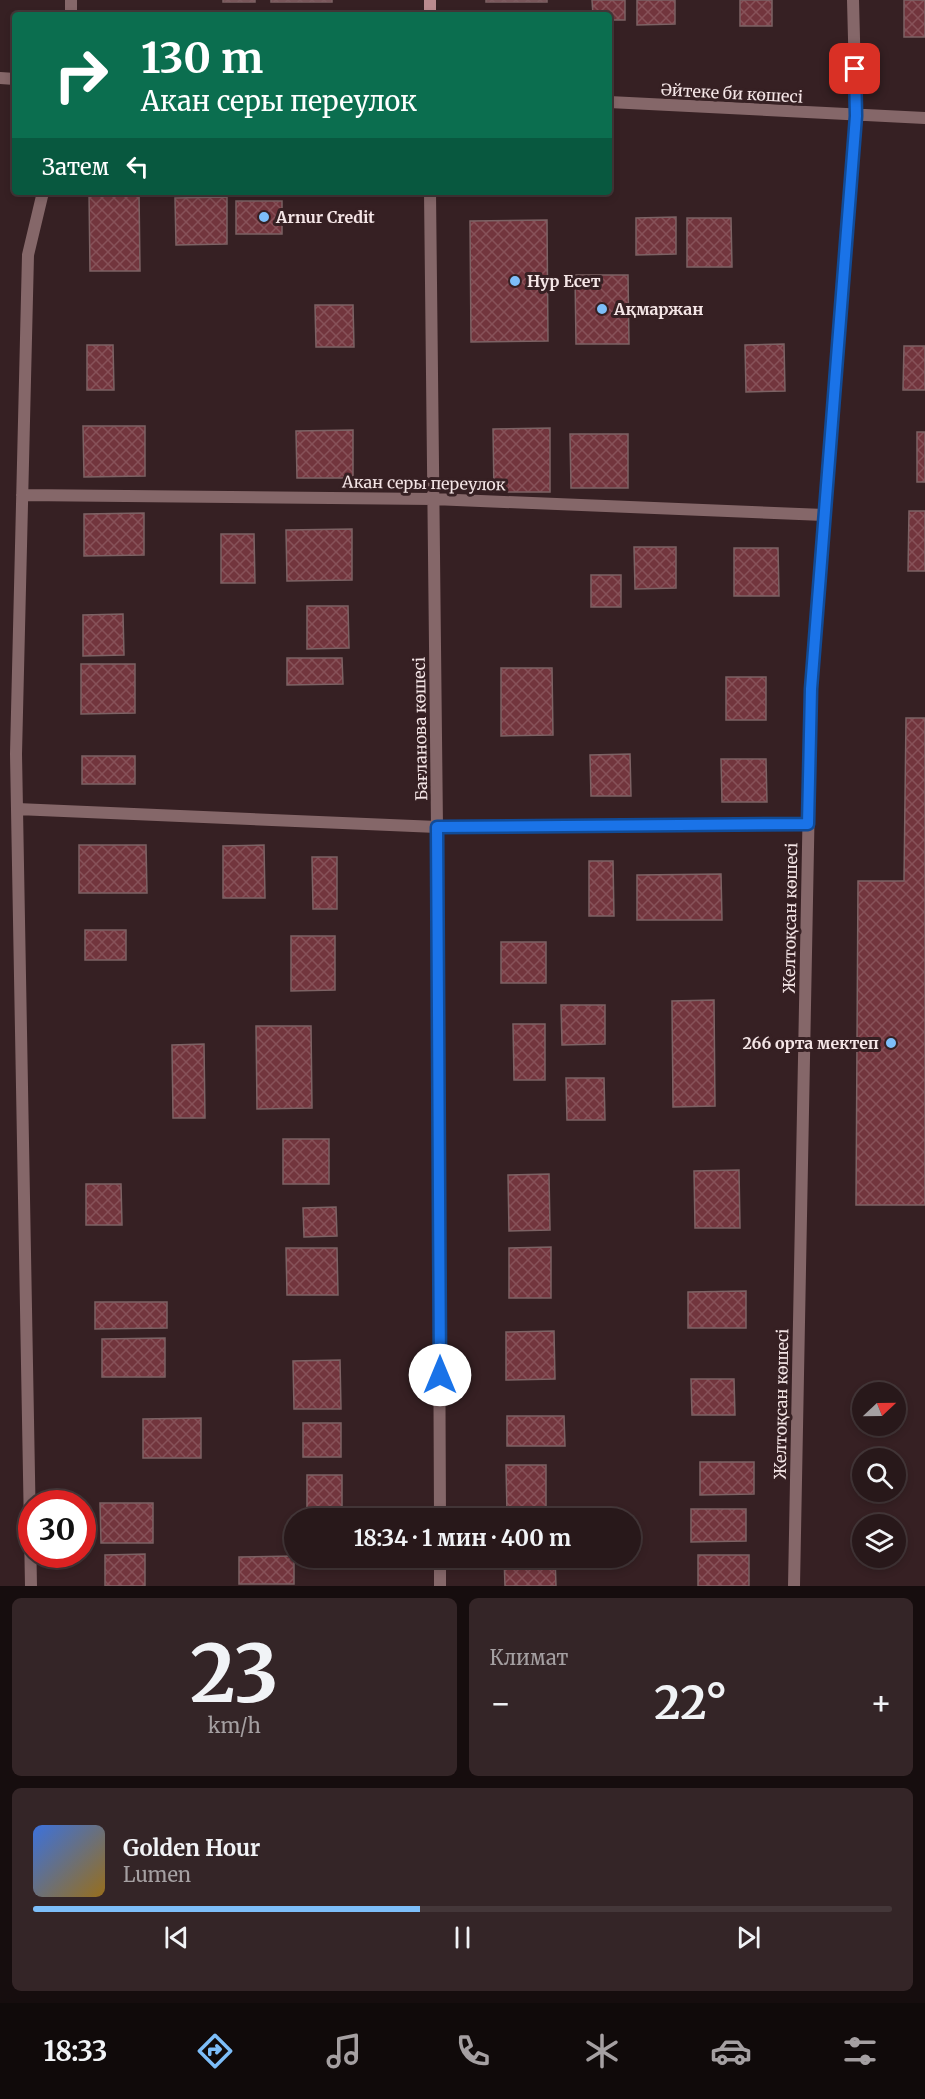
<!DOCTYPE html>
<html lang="ru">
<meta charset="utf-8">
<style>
:root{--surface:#28181a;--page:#342527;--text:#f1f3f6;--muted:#a5a0a2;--line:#443739;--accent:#7dbef9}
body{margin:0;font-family:Merriweather,serif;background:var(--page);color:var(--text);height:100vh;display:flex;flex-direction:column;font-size:22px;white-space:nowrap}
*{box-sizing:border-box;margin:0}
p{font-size:20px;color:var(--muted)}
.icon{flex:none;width:33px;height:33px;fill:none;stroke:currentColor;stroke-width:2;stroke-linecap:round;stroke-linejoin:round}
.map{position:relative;height:1586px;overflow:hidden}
.drawer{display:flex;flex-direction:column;gap:12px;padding:12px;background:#160d0e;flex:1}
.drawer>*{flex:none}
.top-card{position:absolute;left:12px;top:12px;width:600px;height:183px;border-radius:6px;box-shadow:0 3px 9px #0003,0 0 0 2px var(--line);background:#0b6e4f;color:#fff;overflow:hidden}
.needle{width:39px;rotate:68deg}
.controls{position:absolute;left:852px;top:1382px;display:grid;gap:12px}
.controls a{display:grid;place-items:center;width:54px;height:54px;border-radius:50%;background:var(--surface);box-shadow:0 3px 9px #0003,0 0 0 2px var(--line);font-size:30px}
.speed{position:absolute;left:18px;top:1490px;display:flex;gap:12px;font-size:30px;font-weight:700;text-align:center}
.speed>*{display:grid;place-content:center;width:78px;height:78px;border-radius:50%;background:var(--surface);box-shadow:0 3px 9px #0003,0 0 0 2px var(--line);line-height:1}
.speed .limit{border:9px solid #d22;background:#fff;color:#111}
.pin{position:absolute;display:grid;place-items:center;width:51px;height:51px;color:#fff;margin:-26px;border-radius:12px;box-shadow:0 3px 9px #0006}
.me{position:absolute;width:66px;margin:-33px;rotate:0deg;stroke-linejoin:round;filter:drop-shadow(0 0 4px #0008)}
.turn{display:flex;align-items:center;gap:21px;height:126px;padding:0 30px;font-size:27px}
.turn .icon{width:78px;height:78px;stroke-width:2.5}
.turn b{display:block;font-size:42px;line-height:51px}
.then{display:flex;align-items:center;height:57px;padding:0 30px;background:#0003;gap:12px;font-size:22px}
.big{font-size:45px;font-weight:700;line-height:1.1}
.drawer .card{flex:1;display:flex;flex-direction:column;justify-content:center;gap:9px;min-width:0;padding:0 21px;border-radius:9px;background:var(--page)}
.drawer .dial{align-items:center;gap:0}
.dial b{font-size:78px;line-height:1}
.song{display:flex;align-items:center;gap:18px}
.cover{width:72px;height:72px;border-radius:9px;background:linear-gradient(135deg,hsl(220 70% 55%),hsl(40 70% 35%))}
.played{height:6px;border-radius:3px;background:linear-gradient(90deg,var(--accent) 45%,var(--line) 45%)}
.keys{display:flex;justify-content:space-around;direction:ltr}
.heat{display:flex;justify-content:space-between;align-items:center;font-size:33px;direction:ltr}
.drawer .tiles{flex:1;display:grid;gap:12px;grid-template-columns:1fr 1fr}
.card:last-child{grid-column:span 2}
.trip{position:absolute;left:284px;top:1508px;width:357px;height:60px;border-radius:30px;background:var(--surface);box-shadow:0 3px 9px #0003,0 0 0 2px var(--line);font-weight:700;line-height:60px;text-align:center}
.tabs{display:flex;height:96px;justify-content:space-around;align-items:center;background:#100a0a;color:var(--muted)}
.tabs .icon{width:42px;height:42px}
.tabs .selected{color:var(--accent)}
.tabs b{font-size:27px;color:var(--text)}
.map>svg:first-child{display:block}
</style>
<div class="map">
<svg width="925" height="1586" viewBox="0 0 925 1586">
<defs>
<pattern id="building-cross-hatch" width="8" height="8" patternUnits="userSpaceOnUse" patternTransform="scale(1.5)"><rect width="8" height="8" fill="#72353d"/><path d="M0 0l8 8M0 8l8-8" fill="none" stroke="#875259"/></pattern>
</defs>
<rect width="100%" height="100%" fill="#362023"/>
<path fill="url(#building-cross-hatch)" stroke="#7c6264" stroke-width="1.5" d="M223,0H255V2H223Z
M271,0H332V2H271Z
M486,0H547V2H486Z
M592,0H625V20H609V15H593Z
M637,0H675V24L637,25Z
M740,0H772V26H740Z
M904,0H925V37H904Z
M89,192H139L140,271H90Z
M227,197V244L176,245L175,198Z
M236,201H282V234H236Z
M676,217V254L636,255V218Z
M687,218H731L732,267H687Z
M547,220L548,341L471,342L470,221Z
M575,275H628L629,344H576Z
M315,305H353L354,347H316Z
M784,344L785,391L746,392L745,345Z
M87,345H113L114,390H87Z
M904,346H925V390H903Z
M83,426H145V476L84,477Z
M550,428V492H494L493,429Z
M353,430V478H297L296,431Z
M917,432H925V482H917Z
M570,434H628V488H571Z
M909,511H925V571H908Z
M144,513V555L84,556V514Z
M352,529V580L287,581L286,530Z
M221,534H254L255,583H221Z
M634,547H676V588L635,589Z
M734,548H778L779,596H734Z
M591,575H621V607H591Z
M307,606H348L349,648L307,649Z
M123,614L124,655L83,656V615Z
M287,658H342L343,684L287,685Z
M81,664H135V713L81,714Z
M501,668H552L553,735L501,736Z
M726,677H766V720H726Z
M906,718H925V1205H856L858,881H904Z
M630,754L631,796H591L590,755Z
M82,756H135V784H82Z
M721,759H766L767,802H722Z
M79,845H146L147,893H79Z
M264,845L265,898H223V846Z
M312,857H337V909H313Z
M589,861H613L614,916H589Z
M721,874L722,920H637V875Z
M85,930H126V960H85Z
M291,936H335V990L291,991Z
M501,942H546V983H501Z
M714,1000L715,1106L673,1107L672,1001Z
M561,1005H605V1044L562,1045Z
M513,1024H545V1080H514Z
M256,1026H311L312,1108L257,1109Z
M204,1044L205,1118H173L172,1045Z
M566,1078H604L605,1120H567Z
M283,1139H329V1184H283Z
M739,1170L740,1228H695L694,1171Z
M549,1174L550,1230L509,1231L508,1175Z
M86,1184H121L122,1225H86Z
M336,1207L337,1236L304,1237L303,1208Z
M551,1247V1298H509V1248Z
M286,1248H337L338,1295H287Z
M746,1291V1328H688V1292Z
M95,1302H167V1328L95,1329Z
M554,1331L555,1379L506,1380V1332Z
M165,1338V1377H102V1339Z
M340,1360L341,1409H294L293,1361Z
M691,1379H734L735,1415H692Z
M507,1416H564L565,1446H507Z
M201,1418V1458H143V1419Z
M303,1423H341V1457H303Z
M700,1462H754V1494L700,1495Z
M506,1465H546V1513H507Z
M307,1475H342V1517L307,1518Z
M100,1503H153V1543H101Z
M691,1509H746V1541L691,1542Z
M145,1554V1586H105V1555Z
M698,1555H749V1586H698Z
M294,1556V1584H239V1557Z
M504,1557H555L556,1586H505Z"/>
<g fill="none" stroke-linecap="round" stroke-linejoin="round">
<path stroke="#856769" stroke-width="12" d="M71,15V0
M0,78L15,79
M609,102L925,118
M430,192L437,827L440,1518
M22,495L433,499L824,515
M17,809L437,827L808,824
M440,1557V1586
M31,1586L16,754L28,255L43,192
M794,1586L811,689L856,116L853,0"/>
<path stroke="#ba8a8e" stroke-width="12" d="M430,15V0"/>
</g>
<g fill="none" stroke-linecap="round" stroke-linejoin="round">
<defs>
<path id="route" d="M440,1375L437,827L808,824L811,689L856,116L855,69"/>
</defs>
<use href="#route" stroke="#114b97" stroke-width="15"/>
<use href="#route" stroke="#1a73e8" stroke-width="10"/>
</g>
<g fill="#7dbef9" stroke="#362023" stroke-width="2">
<circle cx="264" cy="217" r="6"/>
<circle cx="515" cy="281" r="6"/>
<circle cx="602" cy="309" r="6"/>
<circle cx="891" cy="1043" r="6"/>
</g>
<g text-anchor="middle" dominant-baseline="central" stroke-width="6" stroke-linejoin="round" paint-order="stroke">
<g font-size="16" fill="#f4e5e6" stroke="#362023">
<text transform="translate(732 93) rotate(3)">Әйтеке би көшесі</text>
<text transform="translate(424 483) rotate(1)">Акан серы переулок</text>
<text transform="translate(420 729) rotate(-91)">Бағланова көшесі</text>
<text transform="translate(790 918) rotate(-89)">Желтоқсан көшесі</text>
<text transform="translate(781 1404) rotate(-89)">Желтоқсан көшесі</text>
</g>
<g font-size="16" font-weight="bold" fill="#f4e5e6" stroke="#362023" text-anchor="start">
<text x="276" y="217">Arnur Credit</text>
<text x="527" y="281">Нур Есет</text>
<text x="614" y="309">Ақмаржан</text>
<text x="879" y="1043" text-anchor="end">266 орта мектеп</text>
</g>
</g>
</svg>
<div class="controls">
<a><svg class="needle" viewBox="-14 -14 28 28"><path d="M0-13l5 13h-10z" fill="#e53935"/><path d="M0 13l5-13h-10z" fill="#a5a0a2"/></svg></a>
<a><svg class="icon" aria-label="search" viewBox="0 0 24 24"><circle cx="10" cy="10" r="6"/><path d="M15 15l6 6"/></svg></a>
<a><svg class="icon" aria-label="layers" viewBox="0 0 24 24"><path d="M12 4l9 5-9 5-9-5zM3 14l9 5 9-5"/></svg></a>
</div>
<div class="speed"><div class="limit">30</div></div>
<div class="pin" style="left:855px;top:69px;background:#d93025"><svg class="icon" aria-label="arrive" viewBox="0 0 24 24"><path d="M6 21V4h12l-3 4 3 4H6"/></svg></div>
<svg class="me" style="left:440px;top:1375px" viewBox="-20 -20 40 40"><circle r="19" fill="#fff"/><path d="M0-13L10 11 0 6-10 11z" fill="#1a73e8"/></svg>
<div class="trip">18:34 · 1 мин · 400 m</div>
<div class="top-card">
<div class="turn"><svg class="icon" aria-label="right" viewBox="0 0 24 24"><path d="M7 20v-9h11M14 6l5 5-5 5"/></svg><div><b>130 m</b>Акан серы переулок</div></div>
<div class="then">Затем<svg class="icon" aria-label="left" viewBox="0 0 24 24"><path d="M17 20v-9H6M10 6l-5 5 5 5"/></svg></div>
</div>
</div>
<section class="drawer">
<div class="tiles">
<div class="card dial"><b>23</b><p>km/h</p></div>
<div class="card"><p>Климат</p>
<div class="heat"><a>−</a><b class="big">22°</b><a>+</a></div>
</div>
<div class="card">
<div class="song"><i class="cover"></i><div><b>Golden Hour</b><p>Lumen</p></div></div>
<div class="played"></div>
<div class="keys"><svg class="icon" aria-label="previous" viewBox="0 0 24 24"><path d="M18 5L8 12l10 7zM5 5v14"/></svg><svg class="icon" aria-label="pause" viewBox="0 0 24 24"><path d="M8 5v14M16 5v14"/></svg><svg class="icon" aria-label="next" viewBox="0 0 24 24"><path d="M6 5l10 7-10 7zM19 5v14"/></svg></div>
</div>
</div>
</section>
<nav class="tabs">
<b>18:33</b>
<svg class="icon selected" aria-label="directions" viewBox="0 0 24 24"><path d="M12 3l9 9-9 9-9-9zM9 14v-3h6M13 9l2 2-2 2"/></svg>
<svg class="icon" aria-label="music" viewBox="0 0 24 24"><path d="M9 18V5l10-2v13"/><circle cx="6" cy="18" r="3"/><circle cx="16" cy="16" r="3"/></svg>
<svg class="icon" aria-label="phone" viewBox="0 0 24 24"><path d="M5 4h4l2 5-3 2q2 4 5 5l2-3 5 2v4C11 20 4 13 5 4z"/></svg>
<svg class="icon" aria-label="climate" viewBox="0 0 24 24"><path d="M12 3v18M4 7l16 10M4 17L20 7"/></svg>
<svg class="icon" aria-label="car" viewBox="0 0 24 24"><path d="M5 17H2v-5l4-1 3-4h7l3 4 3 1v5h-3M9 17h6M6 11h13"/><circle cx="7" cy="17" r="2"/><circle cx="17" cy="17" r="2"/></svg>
<svg class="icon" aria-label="filters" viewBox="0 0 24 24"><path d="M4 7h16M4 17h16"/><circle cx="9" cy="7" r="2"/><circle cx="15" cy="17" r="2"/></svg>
</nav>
